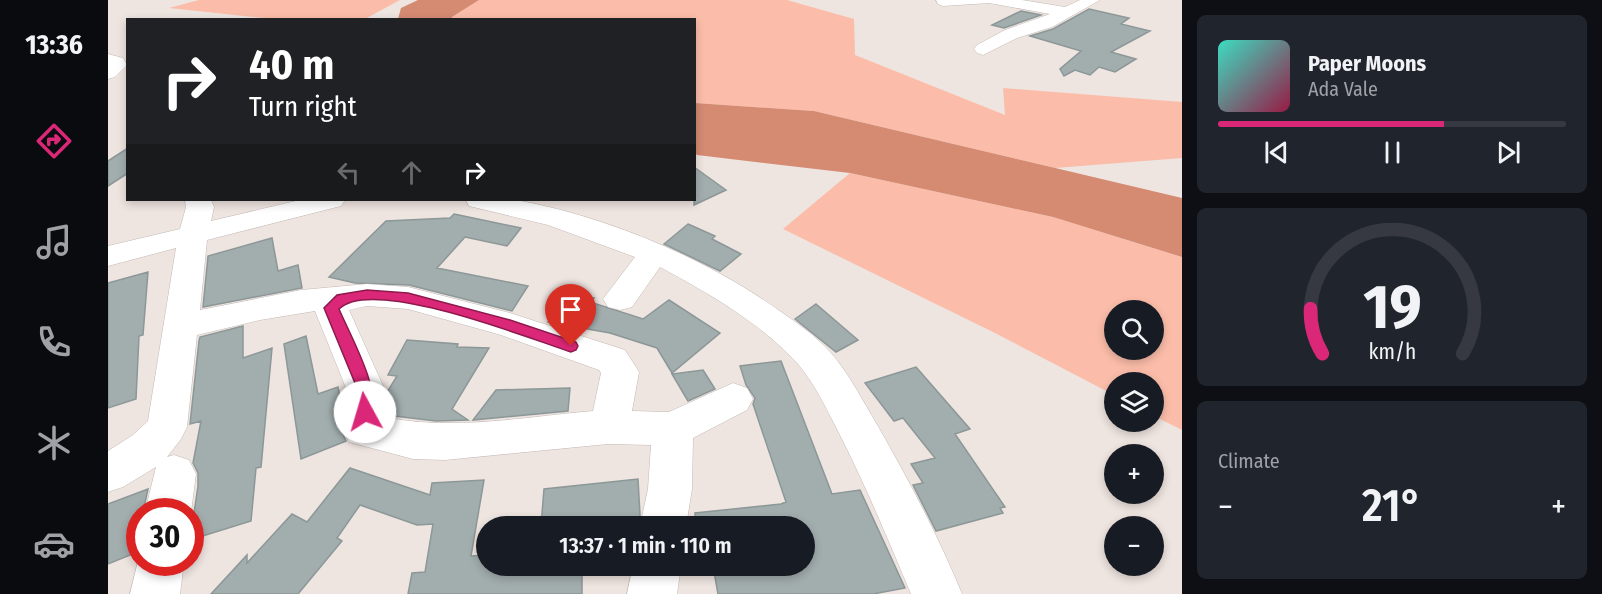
<!DOCTYPE html>
<meta charset="utf-8">
<style>
:root{--surface:#171b24;--page:#20242c;--text:#f1f3f6;--muted:#9ea1a6;--line:#363941;--accent:#db2777}
body{margin:0;font-family:"Fira Sans Condensed",sans-serif;background:var(--page);color:var(--text);height:100vh;display:flex;flex-direction:column;font-size:22px;white-space:nowrap}
*{box-sizing:border-box;margin:0}
p{font-size:20px;color:var(--muted)}
.icon{flex:none;width:33px;height:33px;fill:none;stroke:currentColor;stroke-width:2;stroke-linecap:round;stroke-linejoin:round}
.map{position:relative;flex:1;overflow:hidden}
.side{display:flex;flex-direction:column;gap:15px;padding:15px;background:#0d0f14;width:420px}
.side>*{flex:none}
.guide{position:absolute;left:18px;top:18px;width:570px;height:183px;border-radius:0px;box-shadow:0 3px 9px #0003;background:#202124;color:#fff;overflow:hidden}
.controls{position:absolute;left:996px;top:300px;display:grid;gap:12px}
.controls a{display:grid;place-items:center;width:60px;height:60px;border-radius:50%;background:var(--surface);box-shadow:0 3px 9px #0003;font-size:30px}
.speed{position:absolute;left:18px;top:498px;display:flex;gap:12px;font-size:30px;font-weight:700;text-align:center}
.speed>*{display:grid;place-content:center;width:78px;height:78px;border-radius:50%;background:var(--surface);box-shadow:0 3px 9px #0003;line-height:1}
.speed .limit{border:9px solid #d22;background:#fff;color:#111}
.pin{position:absolute;display:grid;place-items:center;width:51px;height:51px;color:#fff;margin:-62px -26px;border-radius:50% 50% 50% 0;rotate:-45deg;box-shadow:0 0 6px #0007}
.pin .icon{rotate:45deg}
.me{position:absolute;width:66px;margin:-33px;rotate:354deg;stroke-linejoin:round;filter:drop-shadow(0 0 4px #0008)}
.turn{display:flex;align-items:center;gap:21px;height:126px;padding:0 24px;font-size:27px}
.turn .icon{width:78px;height:78px;stroke-width:2.5}
.turn b{display:block;font-size:42px;line-height:51px}
.lanes{display:flex;align-items:center;height:57px;padding:0 24px;background:#0003;justify-content:center;gap:30px;direction:ltr}
.lanes .off{opacity:.35}
.big{font-size:45px;font-weight:600;line-height:1.1}
.side .card{flex:1;display:flex;flex-direction:column;justify-content:center;gap:9px;min-width:0;padding:0 21px;border-radius:9px;background:var(--page)}
.side .dial{align-items:center;gap:0}
.dial svg{height:156px;overflow:visible;fill:none;stroke:var(--line);stroke-width:7;stroke-linecap:round;text-anchor:middle}
.dial text{fill:var(--text);stroke:none}
.song{display:flex;align-items:center;gap:18px}
.cover{width:72px;height:72px;border-radius:9px;background:linear-gradient(135deg,hsl(170 70% 55%),hsl(340 70% 35%))}
.played{height:6px;border-radius:3px;background:linear-gradient(90deg,var(--accent) 65%,var(--line) 65%)}
.keys{display:flex;justify-content:space-around;direction:ltr}
.heat{display:flex;justify-content:space-between;align-items:center;font-size:33px;direction:ltr}
.trip{position:absolute;left:368px;top:516px;width:339px;height:60px;border-radius:30px;background:var(--surface);box-shadow:0 3px 9px #0003;font-weight:600;line-height:60px;text-align:center}
main{display:flex;flex:1;min-height:0}
.tabs{display:flex;flex-direction:column;width:108px;justify-content:space-around;align-items:center;background:#090b0e;color:var(--muted)}
.tabs .icon{width:42px;height:42px}
.tabs .current{color:var(--accent)}
.tabs b{font-size:27px;color:var(--text)}
.map>svg:first-child{display:block}
</style>
<main>
<nav class="tabs">
<b>13:36</b>
<svg class="icon current" aria-label="directions" viewBox="0 0 24 24"><path d="M12 3l9 9-9 9-9-9zM9 14v-3h6M13 9l2 2-2 2"/></svg>
<svg class="icon" aria-label="music" viewBox="0 0 24 24"><path d="M9 18V5l10-2v13"/><circle cx="6" cy="18" r="3"/><circle cx="16" cy="16" r="3"/></svg>
<svg class="icon" aria-label="phone" viewBox="0 0 24 24"><path d="M5 4h4l2 5-3 2q2 4 5 5l2-3 5 2v4C11 20 4 13 5 4z"/></svg>
<svg class="icon" aria-label="climate" viewBox="0 0 24 24"><path d="M12 3v18M4 7l16 10M4 17L20 7"/></svg>
<svg class="icon" aria-label="car" viewBox="0 0 24 24"><path d="M5 17H2v-5l4-1 3-4h7l3 4 3 1v5h-3M9 17h6M6 11h13"/><circle cx="7" cy="17" r="2"/><circle cx="17" cy="17" r="2"/></svg>
</nav>
<div class="map">
<svg width="1074" height="594" viewBox="0 0 1074 594">
<rect width="100%" height="100%" fill="#eee4e0"/>
<path fill="#fbbda9" fill-rule="evenodd" d="M91,0H292L255,20L165,19L61,8Z
M371,0H679L746,19L747,55L897,115L895,88L1074,102V158L947,168L706,111L587,103L586,20H344V17Z
M742,173L945,217L1074,257V430L1046,416V382H1006V395L887,333L675,229ZM1006,310H1046V350H1006Z"/>
<path fill="#d58a72" d="M310,0H371L344,17V19H290L293,8Z
M587,103L706,111L1074,198V257L945,217L742,173L589,155L587,153Z"/>
<path fill="#a2adad" stroke="#8c9797" stroke-width="1.5" d="M981,9L1021,18L1013,24L1042,31L1003,52L1028,59L1007,72L991,67L982,75L967,70L956,76L952,69L973,51L922,36L945,29Z
M913,11L933,15L896,28L884,25Z
M20,148V173L0,186V161Z
M586,167L618,190L586,205Z
M346,214L413,228L399,246L357,237L329,268L420,286L404,311L301,285L247,283L221,277L278,221L342,218Z
M580,224L607,236L604,239L633,254L612,271L556,244Z
M164,238L170,271L190,265L194,288L95,307L100,256Z
M40,272L35,335L31,336L28,399L0,408V283Z
M462,293L486,298L482,302L535,319L561,300L612,333L564,373L549,348L502,333L440,322Z
M708,304L750,340L728,352L687,319Z
M135,326V358L164,348L153,467L148,468L143,521L82,540L90,486V473L85,463L93,421L82,424L91,341L92,337Z
M198,336L210,394L230,387L234,405L233,430L238,441L193,459L176,344Z
M299,340L350,344L349,347L381,348L344,409L360,420L328,421L278,415V394L289,376L280,375Z
M673,361L724,494L752,490L797,588L765,594H610L605,566H696V526H588L587,513L673,504L678,502L645,404L647,398L638,385L632,366Z
M808,367L862,429L847,434L897,507L892,508L895,513L828,531L805,485L815,483L803,464L827,458L795,418L786,421L757,383Z
M595,370L607,389L580,401L564,374Z
M462,388L460,411L365,420L388,390Z
M242,468L322,495L324,483L376,480L363,556L378,555V566H474V594H300L304,573L317,572L325,524L309,525L252,505L229,538L234,541L190,594H103L139,555V563L184,514L199,522Z
M530,479L532,515L530,526H433L436,489Z
M40,489L35,512H32V551L0,564V504Z"/>
<g fill="none" stroke-linecap="round" stroke-linejoin="round">
<defs>
<path id="minor" d="M828,0H914L957,7L972,0H992L944,27L909,38L875,55L869,53L866,49L869,45L897,30L942,14L881,3L835,6L830,4Z
M0,54L15,58L19,65L7,77L0,79Z
M77,200H103L106,207L103,221L192,200H237L233,206L99,240L92,310L193,290L259,284L300,287L402,313L517,350L531,372L524,411L561,412L625,383L639,388L645,399L639,410L585,438L584,489L578,526H532L540,489L543,445L500,444L337,460L305,459L241,442L235,430L238,388L207,311L152,320L89,335L79,427L73,439L59,457L66,455L81,460L88,474L83,512H37L48,467L15,487L0,492V451L25,435L40,421L68,248L0,266V246L72,229L78,207ZM259,306L300,309L393,335L491,370L493,373L485,411C416,417 344,431 276,417V388L241,310Z
M358,200C374,200 392,197 408,200C497,216 595,257 669,309C687,322 707,335 722,352C739,371 751,394 764,416C797,473 829,533 854,594H803C780,539 757,484 730,431C718,408 707,384 690,364C653,323 600,293 552,267L524,307L512,310L500,307L495,299L527,257L440,225L361,206Z
M32,553V562H76L72,594H22Z
M525,566H573L569,594H519Z"/>
</defs>
<use href="#minor" stroke="#c3b9b5" stroke-width="1"/>
<use href="#minor" fill="#fff" fill-rule="evenodd"/>
</g>
<path fill="#db2777" stroke="#8e194d" stroke-width="1.5" d="M259,290L300,293L402,320L468,342L470,346L468,350L463,352C420,338 264,276 231,309C241,333 275,393 263,417L257,419L252,417L249,412V388L216,308L229,295Z"/>
</svg>
<div class="controls">
<a><svg class="icon" aria-label="search" viewBox="0 0 24 24"><circle cx="10" cy="10" r="6"/><path d="M15 15l6 6"/></svg></a>
<a><svg class="icon" aria-label="layers" viewBox="0 0 24 24"><path d="M12 4l9 5-9 5-9-5zM3 14l9 5 9-5"/></svg></a>
<a>+</a>
<a>−</a>
</div>
<div class="speed"><div class="limit">30</div></div>
<div class="pin" style="left:463px;top:346px;background:#d93025"><svg class="icon" aria-label="arrive" viewBox="0 0 24 24"><path d="M6 21V4h12l-3 4 3 4H6"/></svg></div>
<svg class="me" style="left:257px;top:412px" viewBox="-20 -20 40 40"><circle r="19" fill="#fff"/><path d="M0-13L10 11 0 6-10 11z" fill="#db2777"/></svg>
<div class="trip">13:37 · 1 min · 110 m</div>
<div class="guide">
<div class="turn"><svg class="icon" aria-label="right" viewBox="0 0 24 24"><path d="M7 20v-9h11M14 6l5 5-5 5"/></svg><div><b>40 m</b>Turn right</div></div>
<div class="lanes"><svg class="icon off" aria-label="left" viewBox="0 0 24 24"><path d="M17 20v-9H6M10 6l-5 5 5 5"/></svg><svg class="icon off" aria-label="ahead" viewBox="0 0 24 24"><path d="M12 20V5M6 11l6-6 6 6"/></svg><svg class="icon" aria-label="right" viewBox="0 0 24 24"><path d="M7 20v-9h11M14 6l5 5-5 5"/></svg></div>
</div>
</div>
<section class="side">
<div class="card">
<div class="song"><i class="cover"></i><div><b>Paper Moons</b><p>Ada Vale</p></div></div>
<div class="played"></div>
<div class="keys"><svg class="icon" aria-label="previous" viewBox="0 0 24 24"><path d="M18 5L8 12l10 7zM5 5v14"/></svg><svg class="icon" aria-label="pause" viewBox="0 0 24 24"><path d="M8 5v14M16 5v14"/></svg><svg class="icon" aria-label="next" viewBox="0 0 24 24"><path d="M6 5l10 7-10 7zM19 5v14"/></svg></div>
</div>
<div class="card dial"><svg viewBox="0 0 100 80">
<path d="M14 69A42 42 0 1 1 86 69"/>
<path d="M14 69A42 42 0 0 1 8 46" stroke="#db2777"/>
<text x="50" y="56" font-size="32" font-weight="700">19</text>
<text x="50" y="72" font-size="11">km/h</text>
</svg></div>
<div class="card"><p>Climate</p>
<div class="heat"><a>−</a><b class="big">21°</b><a>+</a></div>
</div>
</section>
</main>
